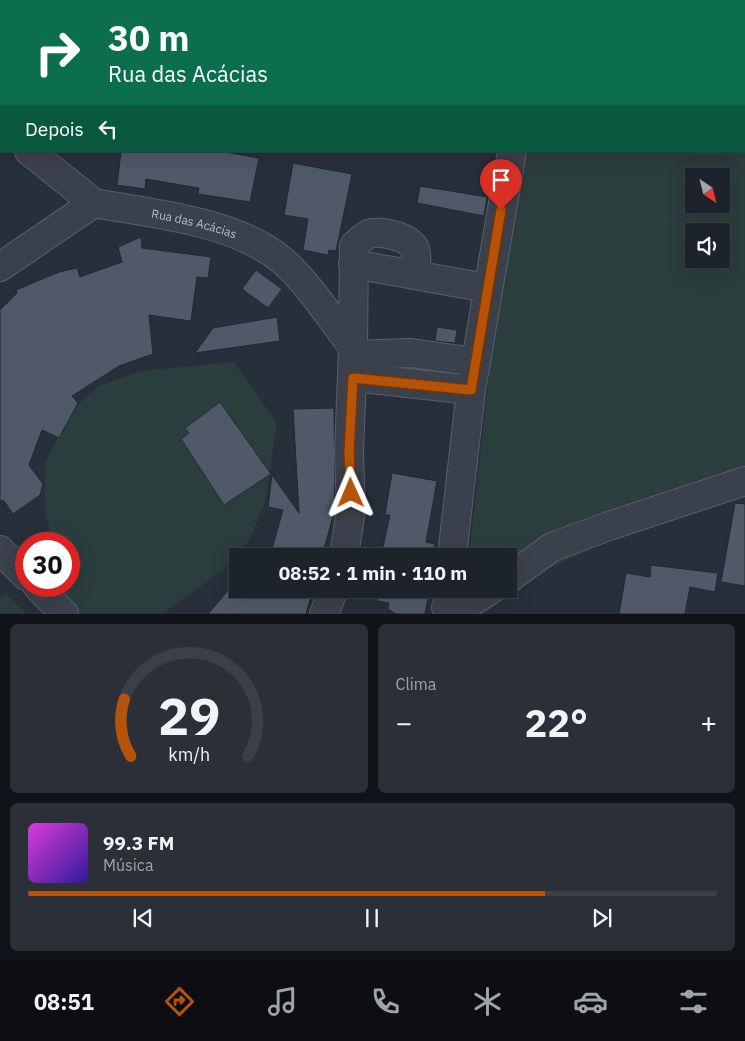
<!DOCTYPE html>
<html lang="pt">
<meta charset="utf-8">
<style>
:root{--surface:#1d232c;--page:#2a2f38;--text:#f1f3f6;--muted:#a0a4a9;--line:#3b4048;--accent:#b45309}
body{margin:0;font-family:"IBM Plex Sans",sans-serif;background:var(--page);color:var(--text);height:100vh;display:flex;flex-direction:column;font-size:19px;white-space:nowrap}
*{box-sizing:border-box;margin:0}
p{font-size:16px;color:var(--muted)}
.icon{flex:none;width:28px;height:28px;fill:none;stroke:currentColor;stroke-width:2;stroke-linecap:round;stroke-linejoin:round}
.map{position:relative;height:614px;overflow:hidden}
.drawer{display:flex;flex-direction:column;gap:10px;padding:10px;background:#101318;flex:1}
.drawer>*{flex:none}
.guide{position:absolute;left:0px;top:0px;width:745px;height:152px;box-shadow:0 5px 20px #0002,0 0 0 1px var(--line);background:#0b6e4f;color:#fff;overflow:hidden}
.needle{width:32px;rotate:145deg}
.buttons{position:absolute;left:685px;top:168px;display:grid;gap:10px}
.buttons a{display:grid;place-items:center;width:45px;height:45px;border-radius:0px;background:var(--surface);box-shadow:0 5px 20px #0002,0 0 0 1px var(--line);font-size:25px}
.speed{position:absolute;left:15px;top:532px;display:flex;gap:10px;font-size:25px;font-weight:700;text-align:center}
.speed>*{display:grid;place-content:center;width:65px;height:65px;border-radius:50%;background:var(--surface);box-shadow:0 5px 20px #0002,0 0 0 1px var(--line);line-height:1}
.speed .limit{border:8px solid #d22;background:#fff;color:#111}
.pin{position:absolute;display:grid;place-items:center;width:42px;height:42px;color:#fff;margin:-51px -21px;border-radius:50% 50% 50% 0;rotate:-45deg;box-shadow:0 0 5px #0007}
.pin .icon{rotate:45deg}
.me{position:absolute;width:55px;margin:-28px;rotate:359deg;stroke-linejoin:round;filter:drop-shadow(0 0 4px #0008)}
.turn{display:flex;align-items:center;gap:18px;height:105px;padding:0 25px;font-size:22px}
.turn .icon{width:65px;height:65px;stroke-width:2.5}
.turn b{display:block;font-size:35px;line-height:42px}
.then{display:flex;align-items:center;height:48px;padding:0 25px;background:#0003;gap:10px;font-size:19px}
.big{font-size:38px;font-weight:800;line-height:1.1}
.drawer .widget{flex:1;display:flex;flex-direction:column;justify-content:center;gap:8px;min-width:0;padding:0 18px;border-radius:8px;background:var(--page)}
.drawer .dial{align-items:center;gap:0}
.dial svg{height:130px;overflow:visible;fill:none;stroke:var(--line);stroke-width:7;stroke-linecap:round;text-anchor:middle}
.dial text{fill:var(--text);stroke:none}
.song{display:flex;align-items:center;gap:15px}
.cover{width:60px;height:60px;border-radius:8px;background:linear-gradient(135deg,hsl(300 70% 55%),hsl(250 70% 35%))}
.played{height:5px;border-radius:2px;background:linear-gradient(90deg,var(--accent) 75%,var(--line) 75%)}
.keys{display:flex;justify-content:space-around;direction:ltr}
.heat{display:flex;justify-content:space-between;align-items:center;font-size:28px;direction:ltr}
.drawer .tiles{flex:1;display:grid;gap:10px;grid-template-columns:1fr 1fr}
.widget:last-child{grid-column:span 2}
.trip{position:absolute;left:229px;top:548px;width:288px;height:50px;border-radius:0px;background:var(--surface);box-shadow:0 5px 20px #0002,0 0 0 1px var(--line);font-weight:800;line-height:50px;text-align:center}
.dock{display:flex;height:80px;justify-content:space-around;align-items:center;background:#0c0e12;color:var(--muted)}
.dock .icon{width:35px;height:35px}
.dock .on{color:var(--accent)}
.dock b{font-size:22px;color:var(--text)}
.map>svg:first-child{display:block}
</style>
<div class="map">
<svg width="745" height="614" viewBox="0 0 745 614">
<rect width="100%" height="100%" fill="#272f3b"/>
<path fill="#2c3d3e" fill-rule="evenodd" d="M547,0H745V495L618,537L508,587V556H469L498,293L522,151H744V1ZM694,176H721V204H694ZM694,231H721V259H694Z
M234,362L277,423L265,502L250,539L222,571L163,613H58L44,586H69V544H54L45,512V462L71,411L98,386L140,371Z
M6,593L26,613H0V598Z"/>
<path fill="#505967" stroke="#212833" d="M121,151H219L259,158L250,202L198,194L199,188L146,179L145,189L117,185Z
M293,163L352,174L336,251L329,250L328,255L303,250L308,219L284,215Z
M420,186L487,197L484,216L417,203Z
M141,237L142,248L211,257L208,278L197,277L191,321L149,315L153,354L119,366L72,396L78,403L59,438L42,430L29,465L43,484L40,495L13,514L4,501L0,500V310L17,293L16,290L59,272L77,268L80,277L122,262L118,247Z
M256,270L282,289L268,308L242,289Z
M277,317L280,341L195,353L213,328Z
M437,327L457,330L455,343L435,341Z
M220,402L271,474L224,505L181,439L189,433L185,428Z
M334,408L335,509L322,556H270L283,510L268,507L272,475L299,513L293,409Z
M392,473L437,481L426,542L435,544L433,556H381L390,515H385Z
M735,503L745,504V586L721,582Z
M651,565L718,573L715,592L690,587L685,614H619L626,573L650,577Z
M237,580L238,589H247L258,598L261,589H313L306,614H208Z
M380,589H430L425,614H396L388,609L389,603L377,601Z"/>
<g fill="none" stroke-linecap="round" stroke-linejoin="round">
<defs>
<g id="minor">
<path d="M539,1V0"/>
<path d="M0,132L1,133"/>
<path d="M29,151L94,203"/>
<path d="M353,264L487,288"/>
<path id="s1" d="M0,267L94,203C154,214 236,221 283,261C310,285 331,319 353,347L349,452L351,510L344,556"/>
<path d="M353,347L354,246C359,241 365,234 373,233C386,232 409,237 415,249C418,257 415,267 414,275"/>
<path d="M353,355L411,353L476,362"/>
<path d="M353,377L471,390"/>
<path d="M0,550L26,576"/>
<path d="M452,556L471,390L512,151"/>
<path d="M508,579L552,547L609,526L745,481"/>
<path d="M37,586L64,614"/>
<path d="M446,607L473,601L492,589"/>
<path d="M324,614L334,589"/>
</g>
</defs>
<use href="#minor" stroke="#585f6a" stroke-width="30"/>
<use href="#minor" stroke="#3b414c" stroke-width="28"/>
</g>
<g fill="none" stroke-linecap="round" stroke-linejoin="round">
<defs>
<path id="route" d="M351,493L349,452L353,378L471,390L501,210"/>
</defs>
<use href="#route" stroke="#753606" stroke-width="12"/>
<use href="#route" stroke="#b45309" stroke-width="9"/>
</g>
<g text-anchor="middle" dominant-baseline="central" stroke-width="5" stroke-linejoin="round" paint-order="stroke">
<g font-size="12" fill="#b6bcc7" stroke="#1f2631">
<text stroke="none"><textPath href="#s1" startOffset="216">Rua das Acácias</textPath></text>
</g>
</g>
</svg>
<div class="buttons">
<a><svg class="needle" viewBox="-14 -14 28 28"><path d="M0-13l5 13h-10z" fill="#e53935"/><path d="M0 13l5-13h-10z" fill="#a0a4a9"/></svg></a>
<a><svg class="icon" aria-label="sound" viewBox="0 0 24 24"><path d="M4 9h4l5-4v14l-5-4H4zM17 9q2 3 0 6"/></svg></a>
</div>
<div class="speed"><div class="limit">30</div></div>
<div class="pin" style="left:501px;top:210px;background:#d93025"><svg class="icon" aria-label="arrive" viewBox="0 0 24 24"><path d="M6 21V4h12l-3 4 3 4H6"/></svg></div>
<svg class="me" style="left:351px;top:493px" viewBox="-20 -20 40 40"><path d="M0-17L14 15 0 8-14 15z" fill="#b45309" stroke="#fff" stroke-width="4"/></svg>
<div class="trip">08:52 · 1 min · 110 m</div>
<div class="guide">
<div class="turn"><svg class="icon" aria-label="right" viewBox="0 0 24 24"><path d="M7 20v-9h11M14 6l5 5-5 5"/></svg><div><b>30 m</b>Rua das Acácias</div></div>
<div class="then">Depois<svg class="icon" aria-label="left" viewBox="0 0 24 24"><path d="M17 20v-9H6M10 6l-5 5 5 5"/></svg></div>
</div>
</div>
<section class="drawer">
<div class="tiles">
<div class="widget dial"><svg viewBox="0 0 100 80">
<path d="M14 69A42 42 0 1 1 86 69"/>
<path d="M14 69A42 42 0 0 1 10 34" stroke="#b45309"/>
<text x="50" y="56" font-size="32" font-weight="700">29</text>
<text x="50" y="72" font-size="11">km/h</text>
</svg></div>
<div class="widget"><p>Clima</p>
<div class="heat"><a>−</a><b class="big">22°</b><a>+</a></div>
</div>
<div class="widget">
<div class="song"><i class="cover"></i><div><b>99.3 FM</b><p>Música</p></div></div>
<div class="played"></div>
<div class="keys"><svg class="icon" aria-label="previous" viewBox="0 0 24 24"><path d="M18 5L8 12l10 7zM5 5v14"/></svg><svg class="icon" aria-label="pause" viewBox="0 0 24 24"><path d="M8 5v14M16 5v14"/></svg><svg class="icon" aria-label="next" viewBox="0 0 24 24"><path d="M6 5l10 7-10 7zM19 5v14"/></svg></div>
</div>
</div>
</section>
<nav class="dock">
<b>08:51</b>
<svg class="icon on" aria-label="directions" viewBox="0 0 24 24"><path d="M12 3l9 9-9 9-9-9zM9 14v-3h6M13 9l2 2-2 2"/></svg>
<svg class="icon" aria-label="music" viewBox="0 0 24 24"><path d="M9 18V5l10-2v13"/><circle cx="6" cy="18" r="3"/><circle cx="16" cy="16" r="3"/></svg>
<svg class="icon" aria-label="phone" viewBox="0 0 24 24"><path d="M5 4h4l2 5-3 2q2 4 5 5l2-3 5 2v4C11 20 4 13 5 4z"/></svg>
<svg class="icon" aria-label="climate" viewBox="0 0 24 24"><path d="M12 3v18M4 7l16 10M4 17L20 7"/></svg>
<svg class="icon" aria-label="car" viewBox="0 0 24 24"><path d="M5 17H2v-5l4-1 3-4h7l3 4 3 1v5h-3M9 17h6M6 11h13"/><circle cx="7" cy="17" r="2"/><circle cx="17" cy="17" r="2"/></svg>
<svg class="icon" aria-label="filters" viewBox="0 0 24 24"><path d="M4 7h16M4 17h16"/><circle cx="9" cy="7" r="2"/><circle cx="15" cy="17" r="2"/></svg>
</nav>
